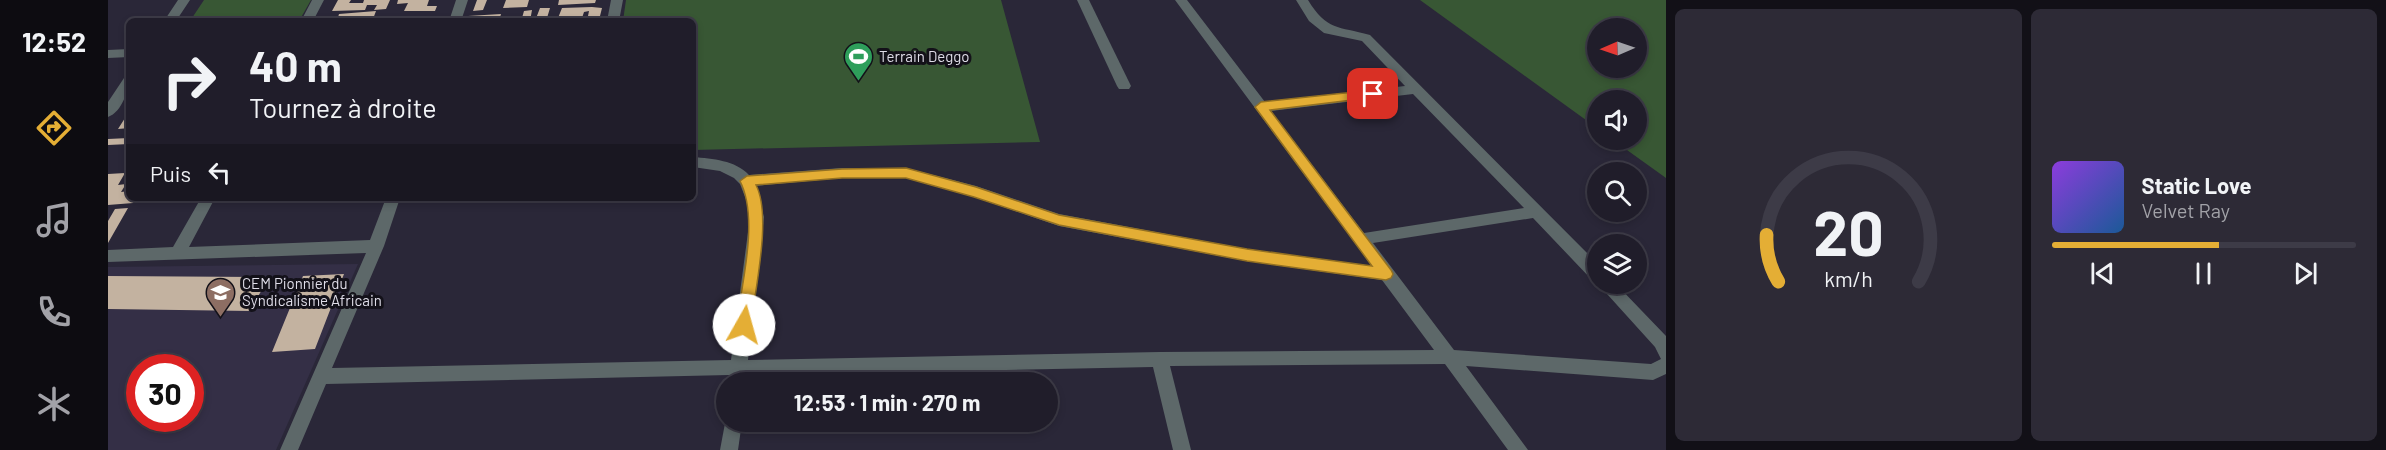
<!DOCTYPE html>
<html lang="fr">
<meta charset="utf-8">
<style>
:root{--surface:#201d2a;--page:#2d2a36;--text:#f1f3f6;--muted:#a2a2a8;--line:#3d3b47;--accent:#e4ae35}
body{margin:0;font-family:Barlow,sans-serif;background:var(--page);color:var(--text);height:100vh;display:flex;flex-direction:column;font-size:22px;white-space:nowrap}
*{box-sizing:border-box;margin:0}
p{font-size:20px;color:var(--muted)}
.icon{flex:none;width:33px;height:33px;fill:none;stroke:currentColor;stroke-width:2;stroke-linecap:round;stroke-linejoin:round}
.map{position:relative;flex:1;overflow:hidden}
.panel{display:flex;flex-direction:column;gap:9px;padding:9px;background:#121017;width:720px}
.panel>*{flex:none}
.hud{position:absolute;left:18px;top:18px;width:570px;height:183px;border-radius:9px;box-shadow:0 3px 9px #0003,0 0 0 2px var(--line);background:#201d2a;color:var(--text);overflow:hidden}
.needle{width:39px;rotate:268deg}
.controls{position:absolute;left:1479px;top:18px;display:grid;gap:12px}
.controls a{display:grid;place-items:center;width:60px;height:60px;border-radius:50%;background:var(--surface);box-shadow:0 3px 9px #0003,0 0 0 2px var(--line);font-size:30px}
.speed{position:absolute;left:18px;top:354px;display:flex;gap:12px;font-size:30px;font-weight:700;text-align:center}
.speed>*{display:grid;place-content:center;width:78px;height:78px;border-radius:50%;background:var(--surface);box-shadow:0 3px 9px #0003,0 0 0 2px var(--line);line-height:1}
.speed .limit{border:9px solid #d22;background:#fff;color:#111}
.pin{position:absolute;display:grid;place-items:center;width:51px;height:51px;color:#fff;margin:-26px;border-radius:12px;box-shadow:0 3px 9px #0006}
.me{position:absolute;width:66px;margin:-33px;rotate:7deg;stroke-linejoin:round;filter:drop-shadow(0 0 4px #0008)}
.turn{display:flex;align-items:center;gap:21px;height:126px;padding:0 24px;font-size:27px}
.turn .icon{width:78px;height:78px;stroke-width:2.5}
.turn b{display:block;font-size:42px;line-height:51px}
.then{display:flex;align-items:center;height:57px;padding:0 24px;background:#0003;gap:12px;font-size:22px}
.panel .tile{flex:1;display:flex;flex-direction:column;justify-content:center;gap:9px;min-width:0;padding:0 21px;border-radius:9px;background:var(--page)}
.panel .dial{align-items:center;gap:0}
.dial svg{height:156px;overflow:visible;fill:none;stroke:var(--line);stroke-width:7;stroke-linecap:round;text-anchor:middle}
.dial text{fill:var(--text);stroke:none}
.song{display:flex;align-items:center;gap:18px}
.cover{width:72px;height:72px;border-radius:9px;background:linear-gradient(135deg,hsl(270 70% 55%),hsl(210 70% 35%))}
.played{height:6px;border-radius:3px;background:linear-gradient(90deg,var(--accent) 55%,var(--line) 55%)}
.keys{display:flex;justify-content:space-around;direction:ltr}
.panel .tiles{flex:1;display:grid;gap:9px;grid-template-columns:repeat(2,1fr)}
.trip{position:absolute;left:608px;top:372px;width:342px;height:60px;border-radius:30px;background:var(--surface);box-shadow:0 3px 9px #0003,0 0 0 2px var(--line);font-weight:700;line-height:60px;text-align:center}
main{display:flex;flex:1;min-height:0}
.menu{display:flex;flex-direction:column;width:108px;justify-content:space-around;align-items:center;background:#0d0c11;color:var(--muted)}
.menu .icon{width:42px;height:42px}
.menu .active{color:var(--accent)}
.menu b{font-size:27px;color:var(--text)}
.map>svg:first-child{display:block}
</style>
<main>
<nav class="menu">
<b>12:52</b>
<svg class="icon active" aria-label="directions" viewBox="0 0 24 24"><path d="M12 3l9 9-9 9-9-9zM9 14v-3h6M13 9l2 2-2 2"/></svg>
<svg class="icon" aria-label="music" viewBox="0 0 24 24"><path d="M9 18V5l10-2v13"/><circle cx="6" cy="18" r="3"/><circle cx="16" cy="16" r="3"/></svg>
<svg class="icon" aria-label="phone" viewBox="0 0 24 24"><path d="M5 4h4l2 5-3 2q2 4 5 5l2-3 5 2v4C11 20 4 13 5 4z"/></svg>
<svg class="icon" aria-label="climate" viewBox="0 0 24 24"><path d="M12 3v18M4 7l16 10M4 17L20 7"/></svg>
</nav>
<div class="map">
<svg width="1558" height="450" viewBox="0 0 1558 450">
<rect width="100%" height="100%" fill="#2a2738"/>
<path fill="#342f46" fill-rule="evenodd" d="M250,264L168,450H0V267ZM32,368H82V418H32Z"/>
<path fill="#385734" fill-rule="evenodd" d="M96,0H203L191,21H82Z
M518,0H893L932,142L585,150V21H515Z
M1312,0H1558V178L1505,140H1528V100H1490L1489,128ZM1490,28H1528V68H1490Z"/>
<path fill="#c3b2a0" d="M230,0H243L241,3H255L256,0H282L278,9L266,10L269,5H259L257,10L224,11Z
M290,0H321L319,6H329L327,11H296L300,3L289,4Z
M369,0H379L375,10L365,11Z
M398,0H421L419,7L395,8Z
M451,0H488L487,3L450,5Z
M484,7L494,8L492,16H480L481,11L476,12L473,21H427L432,8H442L439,18H450L454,8Z
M424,10L422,21H395L414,18L416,11Z
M268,11L265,19L277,18L276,21H229L231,14Z
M393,14L391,21H359L360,16Z
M17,118H21V128L10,129Z
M21,138V144L0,145V139Z
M17,173L10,185L18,184L13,192L21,191V198H28L25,203L0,205V174Z
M20,208L0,243V221L7,209Z
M236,274L207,349L164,352L195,276Z
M0,276L161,277L142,311L0,309Z"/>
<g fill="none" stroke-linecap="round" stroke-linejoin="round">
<path fill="#5d6869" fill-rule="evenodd" d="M969,0H981L1023,86L1021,89H1011L1009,86Z"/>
<path fill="#5d6869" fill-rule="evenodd" d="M70,0H82L68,21H56Z
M204,0H216L205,21H193Z
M348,0H360L353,21H341Z
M503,0H515L511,21H499Z
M1067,0H1079L1157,102L1297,86L1254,41L1216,33L1201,21L1188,0H1200C1219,31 1230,26 1262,35L1490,264V281L1484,280L1425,218L1265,243L1346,350L1543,364L1553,359L1547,347L1490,284H1508L1558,336V374L1545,380L1358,366L1420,450H1400L1337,364L1062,366L1083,450H1065L1045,367L638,375L637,382H621V375L218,384L190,450H172L258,253L0,262V250L65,247L93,198H107L81,247L262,240L278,198H292L276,246L224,368L623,360L642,217L639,202L632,184L626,178L612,171L585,167V157C605,159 627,160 641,175L734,168H798L868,186L951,214L1139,249L1264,266ZM1305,94L1416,208L1256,233L1163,111ZM734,178H798L866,197L951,226L1139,261L1274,280L1326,350L1052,352L640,360L656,217L647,186Z
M21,49V57L0,58V50Z
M21,77C21,90 14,112 0,117V102L16,78Z
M618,418V422H634L630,450H612Z"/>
</g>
<path fill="#e4ae35" stroke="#947122" stroke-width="1.5" d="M1265,90L1269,91V97L1162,110L1283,270L1285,274L1283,278L1278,280L1139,261L951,225L866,197L798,178H734L648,185C664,216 647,289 643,325L641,329L636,331L631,329L628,325C634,284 651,218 632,181L639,176L734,169L798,168L868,187L951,215L1139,249L1264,266L1147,107L1153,102Z"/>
<defs>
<symbol id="stadium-pin" viewBox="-11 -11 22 30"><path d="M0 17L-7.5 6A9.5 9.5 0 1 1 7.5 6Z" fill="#2e9e5b" stroke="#131119"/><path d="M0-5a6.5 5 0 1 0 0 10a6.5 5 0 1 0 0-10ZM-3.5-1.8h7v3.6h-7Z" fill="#fff"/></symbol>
<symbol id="school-pin" viewBox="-11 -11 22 30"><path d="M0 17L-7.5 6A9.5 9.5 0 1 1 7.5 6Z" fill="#8d6e63" stroke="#131119"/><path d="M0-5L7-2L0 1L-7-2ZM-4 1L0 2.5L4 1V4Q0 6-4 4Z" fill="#fff"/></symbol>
</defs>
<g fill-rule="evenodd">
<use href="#stadium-pin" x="734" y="40" width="33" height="45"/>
<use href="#school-pin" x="96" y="276" width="33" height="45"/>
</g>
<g text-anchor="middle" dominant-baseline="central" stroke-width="6" stroke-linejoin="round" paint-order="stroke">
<g font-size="15" fill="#dfdde8" stroke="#131119" text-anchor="start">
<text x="771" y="56">Terrain Deggo</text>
<text x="134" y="283">CEM Pionnier du<tspan x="134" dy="17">Syndicalisme Africain</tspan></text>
</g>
</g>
</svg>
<div class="controls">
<a><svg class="needle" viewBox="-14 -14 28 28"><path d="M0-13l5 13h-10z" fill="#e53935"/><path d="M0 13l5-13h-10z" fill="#a2a2a8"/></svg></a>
<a><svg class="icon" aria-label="sound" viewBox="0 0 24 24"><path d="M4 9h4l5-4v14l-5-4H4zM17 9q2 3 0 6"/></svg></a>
<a><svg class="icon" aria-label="search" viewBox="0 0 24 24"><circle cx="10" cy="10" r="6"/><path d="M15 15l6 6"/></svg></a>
<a><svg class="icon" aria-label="layers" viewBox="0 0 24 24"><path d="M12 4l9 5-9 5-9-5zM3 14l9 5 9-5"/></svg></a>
</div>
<div class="speed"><div class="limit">30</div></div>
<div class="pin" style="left:1265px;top:94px;background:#d93025"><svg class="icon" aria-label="arrive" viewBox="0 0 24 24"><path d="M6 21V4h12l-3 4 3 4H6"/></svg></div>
<svg class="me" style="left:636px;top:325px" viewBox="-20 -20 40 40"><circle r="19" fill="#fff"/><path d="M0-13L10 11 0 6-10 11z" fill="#e4ae35"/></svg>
<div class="trip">12:53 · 1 min · 270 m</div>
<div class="hud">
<div class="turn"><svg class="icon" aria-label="right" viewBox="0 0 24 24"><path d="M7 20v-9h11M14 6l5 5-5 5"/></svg><div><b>40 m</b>Tournez à droite</div></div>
<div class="then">Puis<svg class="icon" aria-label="left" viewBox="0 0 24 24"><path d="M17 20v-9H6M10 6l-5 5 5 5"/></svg></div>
</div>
</div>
<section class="panel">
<div class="tiles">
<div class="tile dial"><svg viewBox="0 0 100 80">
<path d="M14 69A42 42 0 1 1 86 69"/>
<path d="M14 69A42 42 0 0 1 8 45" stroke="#e4ae35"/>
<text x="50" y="56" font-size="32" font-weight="700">20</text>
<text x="50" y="72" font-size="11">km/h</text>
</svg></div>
<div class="tile">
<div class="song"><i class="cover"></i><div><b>Static Love</b><p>Velvet Ray</p></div></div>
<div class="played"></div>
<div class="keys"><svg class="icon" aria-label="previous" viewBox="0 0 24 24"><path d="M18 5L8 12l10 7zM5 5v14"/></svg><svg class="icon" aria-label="pause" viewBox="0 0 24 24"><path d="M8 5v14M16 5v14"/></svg><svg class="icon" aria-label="next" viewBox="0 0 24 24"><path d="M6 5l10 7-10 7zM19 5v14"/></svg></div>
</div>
</div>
</section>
</main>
